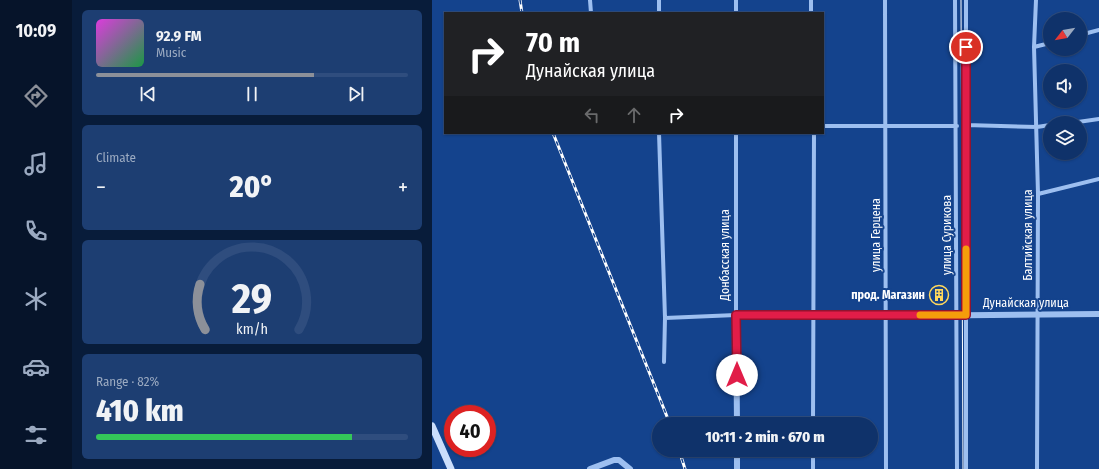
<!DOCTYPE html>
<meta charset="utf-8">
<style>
:root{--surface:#0f326a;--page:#1d3e72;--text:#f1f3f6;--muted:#9baac1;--line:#2f4d7e;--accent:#8c9099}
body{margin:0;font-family:"Fira Sans Condensed",sans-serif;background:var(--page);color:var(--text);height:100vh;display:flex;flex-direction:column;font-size:15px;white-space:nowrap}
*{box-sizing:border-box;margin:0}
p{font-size:13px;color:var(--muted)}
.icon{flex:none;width:22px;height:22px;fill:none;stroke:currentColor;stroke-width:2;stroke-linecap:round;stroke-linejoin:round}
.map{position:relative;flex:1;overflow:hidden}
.details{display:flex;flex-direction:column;gap:10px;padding:10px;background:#081c3a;width:360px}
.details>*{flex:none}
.hud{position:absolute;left:12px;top:12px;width:380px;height:122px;border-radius:0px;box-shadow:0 1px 3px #0004,0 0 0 1px var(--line);background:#202124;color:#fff;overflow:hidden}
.needle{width:26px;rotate:239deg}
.buttons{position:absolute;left:611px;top:12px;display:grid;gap:8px}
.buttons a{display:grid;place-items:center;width:44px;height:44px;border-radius:50%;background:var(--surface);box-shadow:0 1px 3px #0004,0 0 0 1px var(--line);font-size:20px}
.speed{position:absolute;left:12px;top:405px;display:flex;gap:8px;font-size:20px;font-weight:700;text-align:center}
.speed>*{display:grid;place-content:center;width:52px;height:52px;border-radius:50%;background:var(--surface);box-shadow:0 1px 3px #0004,0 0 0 1px var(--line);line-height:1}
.speed .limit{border:6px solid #d22;background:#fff;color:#111}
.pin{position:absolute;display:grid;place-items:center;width:34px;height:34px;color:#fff;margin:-17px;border:2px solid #fff;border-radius:50%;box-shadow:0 1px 4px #0007}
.me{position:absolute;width:44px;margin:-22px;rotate:0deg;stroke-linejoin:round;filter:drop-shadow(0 0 3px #0008)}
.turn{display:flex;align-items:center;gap:14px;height:84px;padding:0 16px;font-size:18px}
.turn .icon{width:52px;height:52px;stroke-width:2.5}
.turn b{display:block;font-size:28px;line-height:34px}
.lanes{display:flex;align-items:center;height:38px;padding:0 16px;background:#0003;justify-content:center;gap:20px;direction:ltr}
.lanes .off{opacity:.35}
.big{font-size:30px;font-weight:800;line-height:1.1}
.details .widget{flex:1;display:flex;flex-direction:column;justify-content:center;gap:6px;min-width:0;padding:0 14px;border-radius:6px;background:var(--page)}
.details .dial{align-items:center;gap:0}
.dial svg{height:104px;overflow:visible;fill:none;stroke:var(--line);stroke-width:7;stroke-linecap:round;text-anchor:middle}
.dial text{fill:var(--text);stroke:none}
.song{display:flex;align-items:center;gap:12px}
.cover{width:48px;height:48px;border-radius:6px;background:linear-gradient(135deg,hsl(300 70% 55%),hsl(140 70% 35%))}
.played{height:4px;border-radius:2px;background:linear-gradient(90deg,var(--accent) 70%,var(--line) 70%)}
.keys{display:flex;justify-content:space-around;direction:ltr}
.heat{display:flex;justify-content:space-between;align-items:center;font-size:22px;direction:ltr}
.charge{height:6px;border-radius:3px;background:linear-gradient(90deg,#34c759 82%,var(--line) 0)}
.trip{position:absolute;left:220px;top:417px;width:226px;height:40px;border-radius:20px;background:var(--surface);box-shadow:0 1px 3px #0004,0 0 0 1px var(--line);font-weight:800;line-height:40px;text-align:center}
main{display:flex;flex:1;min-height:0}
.tab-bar{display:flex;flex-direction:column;width:72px;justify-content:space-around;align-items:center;background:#06142a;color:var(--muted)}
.tab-bar .icon{width:28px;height:28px}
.tab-bar .on{color:var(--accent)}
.tab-bar b{font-size:18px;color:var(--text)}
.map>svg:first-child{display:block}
</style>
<main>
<nav class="tab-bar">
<b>10:09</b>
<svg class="icon on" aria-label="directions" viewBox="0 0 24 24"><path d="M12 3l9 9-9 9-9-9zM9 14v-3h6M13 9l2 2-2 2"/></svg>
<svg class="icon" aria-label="music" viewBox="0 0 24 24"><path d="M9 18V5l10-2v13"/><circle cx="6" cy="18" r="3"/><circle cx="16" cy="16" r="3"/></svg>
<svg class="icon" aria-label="phone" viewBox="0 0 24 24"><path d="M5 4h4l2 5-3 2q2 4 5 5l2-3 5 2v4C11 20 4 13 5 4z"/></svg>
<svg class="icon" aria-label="climate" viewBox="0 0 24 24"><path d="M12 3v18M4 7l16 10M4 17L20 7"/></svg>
<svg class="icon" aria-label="car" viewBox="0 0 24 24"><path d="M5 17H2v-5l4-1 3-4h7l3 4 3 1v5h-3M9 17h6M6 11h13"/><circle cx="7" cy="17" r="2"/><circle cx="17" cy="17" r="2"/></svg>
<svg class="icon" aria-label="filters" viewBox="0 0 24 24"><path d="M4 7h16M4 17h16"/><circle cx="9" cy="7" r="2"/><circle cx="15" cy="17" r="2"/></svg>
</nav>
<section class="details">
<div class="widget">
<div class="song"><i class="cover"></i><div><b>92.9 FM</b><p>Music</p></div></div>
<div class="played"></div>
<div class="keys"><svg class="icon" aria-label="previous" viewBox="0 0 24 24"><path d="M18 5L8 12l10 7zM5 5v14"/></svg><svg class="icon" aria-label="pause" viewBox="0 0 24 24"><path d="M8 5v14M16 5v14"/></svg><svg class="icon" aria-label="next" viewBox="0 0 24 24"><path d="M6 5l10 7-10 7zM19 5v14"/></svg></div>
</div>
<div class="widget"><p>Climate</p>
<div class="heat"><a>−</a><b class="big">20°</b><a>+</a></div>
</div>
<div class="widget dial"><svg viewBox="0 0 100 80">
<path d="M14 69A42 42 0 1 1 86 69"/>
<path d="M14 69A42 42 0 0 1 10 34" stroke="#8c9099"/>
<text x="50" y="56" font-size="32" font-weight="700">29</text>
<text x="50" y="72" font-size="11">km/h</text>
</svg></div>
<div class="widget"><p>Range · 82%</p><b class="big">410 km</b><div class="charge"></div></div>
</section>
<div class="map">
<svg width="667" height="469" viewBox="0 0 667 469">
<rect width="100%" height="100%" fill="#14438d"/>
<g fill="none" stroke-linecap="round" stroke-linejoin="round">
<path stroke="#9dbff0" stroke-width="4" d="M158,0L159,13
M227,0V13
M453,0L454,469
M523,0L525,469
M604,0L602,47L606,194L605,469
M304,13V0
M379,13V0
M648,35L667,30
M602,47L618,43
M639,123L667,119
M534,125L605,127L618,125
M391,126H525
M227,133L233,318L232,362
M606,194L667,179
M233,318L304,315V133
M381,424L382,133
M381,469V450
M534,469V0"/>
<path stroke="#9dbff0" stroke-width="6" d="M305,424L304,315L454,316L667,314
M158,469L182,460H187L198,469
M305,469V450"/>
<path stroke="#cbdefb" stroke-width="7" d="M0,426L19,469"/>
<path stroke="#fff" stroke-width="1" d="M529,0L531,469"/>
<defs>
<path id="rail" d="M88,0L90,13
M121,133L238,424
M247,450L253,469"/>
</defs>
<use href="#rail" stroke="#fff" stroke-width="3"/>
<use href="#rail" stroke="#14438d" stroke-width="1.5" stroke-dasharray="4.5" stroke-linecap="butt"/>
</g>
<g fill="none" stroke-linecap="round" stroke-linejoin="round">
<defs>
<path id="route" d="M305,375L304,315H534V47"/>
</defs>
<use href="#route" stroke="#92132f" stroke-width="10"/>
<use href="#route" stroke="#e11d48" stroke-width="7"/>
<path stroke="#f59e0b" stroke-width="7" d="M488,315H534V249"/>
</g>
<defs>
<symbol id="building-ring" viewBox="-11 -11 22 22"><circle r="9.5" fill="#14438d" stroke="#ffd85c" stroke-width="1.5"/><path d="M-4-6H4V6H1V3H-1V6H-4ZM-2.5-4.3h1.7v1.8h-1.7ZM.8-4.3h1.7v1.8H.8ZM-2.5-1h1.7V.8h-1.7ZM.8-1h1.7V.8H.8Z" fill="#ffd85c"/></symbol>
</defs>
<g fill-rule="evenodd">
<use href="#building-ring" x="496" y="284" width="22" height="22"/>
</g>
<g text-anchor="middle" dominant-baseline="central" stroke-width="4" stroke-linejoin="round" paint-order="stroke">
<g font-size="12" fill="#fff" stroke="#14438d">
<text transform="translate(444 235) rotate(-90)">улица Герцена</text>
<text transform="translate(515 235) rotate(-90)">улица Сурикова</text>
<text transform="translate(596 235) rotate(-90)">Балтийская улица</text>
<text transform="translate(293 255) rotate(-90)">Донбасская улица</text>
<text x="594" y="303">Дунайская улица</text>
</g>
<g font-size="12" font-weight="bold" fill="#fff" stroke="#14438d" text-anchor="end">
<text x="493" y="295">прод. Магазин</text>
</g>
</g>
</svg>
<div class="buttons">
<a><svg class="needle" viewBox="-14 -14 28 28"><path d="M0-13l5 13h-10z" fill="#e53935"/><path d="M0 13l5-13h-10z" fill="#9baac1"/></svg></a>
<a><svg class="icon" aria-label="sound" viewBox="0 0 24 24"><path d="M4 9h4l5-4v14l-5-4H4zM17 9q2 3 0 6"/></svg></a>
<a><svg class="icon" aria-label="layers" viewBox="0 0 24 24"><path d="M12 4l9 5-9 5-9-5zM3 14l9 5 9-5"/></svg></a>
</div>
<div class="speed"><div class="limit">40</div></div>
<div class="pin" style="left:534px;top:47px;background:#d93025"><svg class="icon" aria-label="arrive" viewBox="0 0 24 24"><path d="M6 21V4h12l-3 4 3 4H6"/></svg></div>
<svg class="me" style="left:305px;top:375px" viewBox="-20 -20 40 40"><circle r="19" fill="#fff"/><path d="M0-13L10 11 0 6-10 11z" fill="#e11d48"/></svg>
<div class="trip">10:11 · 2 min · 670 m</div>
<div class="hud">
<div class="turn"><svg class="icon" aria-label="right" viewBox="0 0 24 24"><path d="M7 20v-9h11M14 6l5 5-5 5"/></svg><div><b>70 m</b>Дунайская улица</div></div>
<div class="lanes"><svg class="icon off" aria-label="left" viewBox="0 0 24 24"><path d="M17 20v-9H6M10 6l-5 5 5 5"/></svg><svg class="icon off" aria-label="ahead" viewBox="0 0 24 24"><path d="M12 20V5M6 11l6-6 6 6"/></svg><svg class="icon" aria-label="right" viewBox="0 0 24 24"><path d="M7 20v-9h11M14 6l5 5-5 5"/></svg></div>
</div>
</div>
</main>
